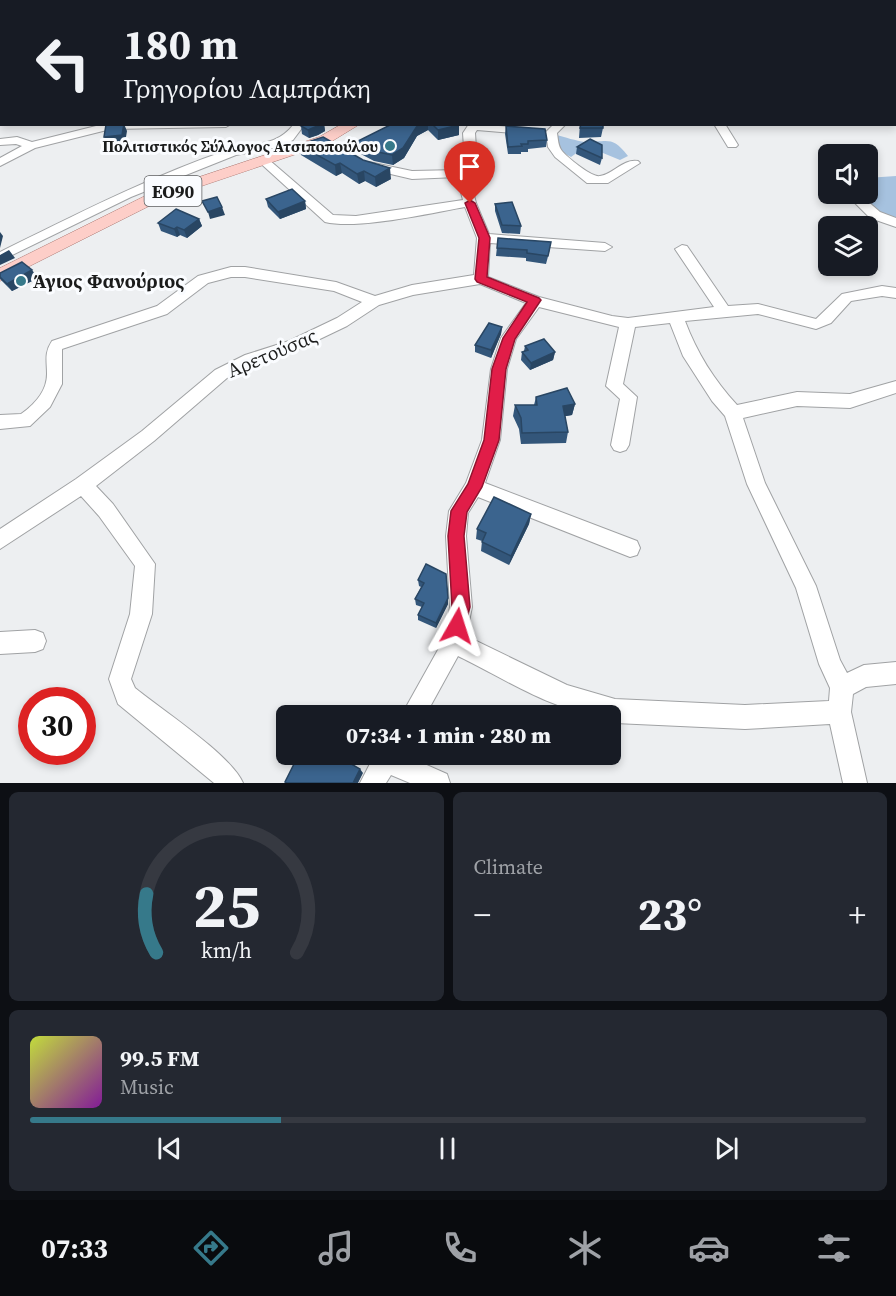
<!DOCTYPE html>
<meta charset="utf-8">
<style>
:root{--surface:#171b24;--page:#242831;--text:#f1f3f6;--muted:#9ea1a6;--line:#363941;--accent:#36798a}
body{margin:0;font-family:"Source Serif 4",serif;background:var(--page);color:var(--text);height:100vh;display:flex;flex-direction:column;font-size:22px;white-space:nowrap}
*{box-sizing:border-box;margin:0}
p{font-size:20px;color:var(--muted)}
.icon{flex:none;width:33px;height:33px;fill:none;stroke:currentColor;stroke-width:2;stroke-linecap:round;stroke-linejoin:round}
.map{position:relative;height:783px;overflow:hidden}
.sheet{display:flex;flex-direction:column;gap:9px;padding:9px;background:#0d0f14;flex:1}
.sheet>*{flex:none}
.hud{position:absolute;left:0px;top:0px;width:897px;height:126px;box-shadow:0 3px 9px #0003;background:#171b24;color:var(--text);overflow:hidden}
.buttons{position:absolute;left:818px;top:144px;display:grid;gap:12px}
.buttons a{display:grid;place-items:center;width:60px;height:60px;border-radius:9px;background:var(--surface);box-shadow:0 3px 9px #0003;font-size:30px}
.speed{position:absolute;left:18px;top:687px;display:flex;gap:12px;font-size:30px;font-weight:700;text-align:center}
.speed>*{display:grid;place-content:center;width:78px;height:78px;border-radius:50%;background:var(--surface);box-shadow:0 3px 9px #0003;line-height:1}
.speed .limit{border:9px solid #d22;background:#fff;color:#111}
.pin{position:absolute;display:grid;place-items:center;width:51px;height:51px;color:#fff;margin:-62px -26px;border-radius:50% 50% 50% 0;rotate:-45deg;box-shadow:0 0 6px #0007}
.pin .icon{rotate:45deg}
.me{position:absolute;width:66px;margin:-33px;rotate:6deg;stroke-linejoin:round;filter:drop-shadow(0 0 4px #0008)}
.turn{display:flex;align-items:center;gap:21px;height:126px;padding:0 24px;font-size:27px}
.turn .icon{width:78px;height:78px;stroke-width:2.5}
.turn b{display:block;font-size:42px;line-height:51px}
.big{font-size:45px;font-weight:800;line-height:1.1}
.sheet .widget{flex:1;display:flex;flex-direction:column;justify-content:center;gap:9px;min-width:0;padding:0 21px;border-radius:9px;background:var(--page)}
.sheet .dial{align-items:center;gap:0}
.dial svg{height:156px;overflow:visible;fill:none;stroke:var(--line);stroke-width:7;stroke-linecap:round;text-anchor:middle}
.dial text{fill:var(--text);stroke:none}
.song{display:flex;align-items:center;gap:18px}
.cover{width:72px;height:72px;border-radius:9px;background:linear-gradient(135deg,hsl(70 70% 55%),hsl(290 70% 35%))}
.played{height:6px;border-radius:3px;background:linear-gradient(90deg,var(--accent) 30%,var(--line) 30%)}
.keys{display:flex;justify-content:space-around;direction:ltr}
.heat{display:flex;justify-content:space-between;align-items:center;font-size:33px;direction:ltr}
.sheet .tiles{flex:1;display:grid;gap:9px;grid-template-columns:1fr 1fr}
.widget:last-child{grid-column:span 2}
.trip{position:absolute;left:276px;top:705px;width:345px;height:60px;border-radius:9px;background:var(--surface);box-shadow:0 3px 9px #0003;font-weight:800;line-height:60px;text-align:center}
.dock{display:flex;height:96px;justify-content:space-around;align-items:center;background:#090b0e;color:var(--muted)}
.dock .icon{width:42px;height:42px}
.dock .active{color:var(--accent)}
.dock b{font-size:27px;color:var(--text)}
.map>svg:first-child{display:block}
</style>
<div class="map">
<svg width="896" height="783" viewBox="0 0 896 783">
<rect width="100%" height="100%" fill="#edeff1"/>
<path fill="#a6c2df" d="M556,135C565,137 576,141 585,142C608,142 612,135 628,156L620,160L586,146L571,157C560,152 558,147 556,135Z
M896,176V218L877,212L856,194H867V178Z"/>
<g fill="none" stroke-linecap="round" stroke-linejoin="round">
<defs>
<path id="minor" d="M0,0H6L0,3Z
M13,0H58L60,2H14Z
M452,0H461L451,2Z
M728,0H736L737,2H729Z
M747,0H772L771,2Z
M0,60H2V66H0Z
M0,98H2V104H0Z
M104,124H231L226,127L111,129L35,148L0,166V158L22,146L16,144L0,145V139L17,137L32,142Z
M294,124H305L293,140L279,147L236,155L131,197L0,261V252C75,215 149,177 228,150C254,141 274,149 294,124Z
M469,124L527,128L532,131L527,134L477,130L475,133L477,163L468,173L476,203L489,234L605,243L612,247L605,251L490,243L488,277L539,297L612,316L628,318L714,307L675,249L682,245L687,246L728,306L758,304L816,319L842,294L882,286L896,288V298L882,296L851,301L831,323L816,329L758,314L685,321C697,353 714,380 737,405L797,392L850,394L896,381V393L850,408L797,406L743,418L765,483L816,586L840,660L847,673L864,665L896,662V684L866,687L853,694L851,712L867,783H843L830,724L745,729L615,723L610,721V716C559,716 504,678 458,656L425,716H401L444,639L450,607L446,536L449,511L466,483L482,440L491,369L501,338L526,303L480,284L413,295L379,305L347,326L299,349L257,363L227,378L154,441L96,486L113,504L155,564L152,614L131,679L135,688C161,709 232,756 243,783H214L118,704L109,679L130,614L135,566L99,516L81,496L0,549V529L76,479L142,431L215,370L245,355L289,341L337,318L362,302L334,291L245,277H231L208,283L167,314L62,349V384L50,407L30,426L0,429V415L21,414C34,405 47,391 47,374C47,361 44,353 52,341L157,306L198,276L231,267H245L336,282L375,296L412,285L474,275L477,238L465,207C430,213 358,230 325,222L258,161L264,158L268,159L333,215L356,216L463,200L457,177L412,179L365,168L363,166L369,162L412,171L459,170L465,162L463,133ZM539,307L619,327L606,386L620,399L611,445L614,450L620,452L626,450L629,445L637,397L623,384L635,327L670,323L683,356L712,401L725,416L747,484L796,588L819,664L830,688L829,701L745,705L615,699L567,685L466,636L472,607L466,536L468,513L478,497L630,557L637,555L640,548L637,541L485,483L500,440L507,369L516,339Z
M554,124H566L557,133C558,139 558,146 562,151C567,157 592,178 600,176C613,174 624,158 638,161L640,163L608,183H587L555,157L548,147L546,132Z
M714,124H725L738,145L736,147H728Z
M846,194H859L880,212L896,218V227L870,218Z
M35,630L43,633L46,641L43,649L35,652L0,654V632Z
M375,754H402L447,774L450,783H410L391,775L386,783H360Z"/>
<path id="major" d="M624,0H635L623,2Z
M342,124H360L329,143L163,199L0,281V268L151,193L319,137Z"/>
</defs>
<use href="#minor" stroke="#a0a2a4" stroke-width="2"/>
<use href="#major" stroke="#ad7a74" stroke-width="1"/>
<use href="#minor" fill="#fff" fill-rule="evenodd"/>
<use href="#major" fill="#fdcec8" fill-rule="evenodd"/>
</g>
<path fill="#33567a" d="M304,124H324L325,131L318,135L309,138L302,134L301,126Z
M392,124H458L459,135L438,140L428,130L417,136L404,158L393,165L374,161L357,152L356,142Z
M580,124L603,128L601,137L579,138Z
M506,126L547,140L546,147L528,149V152H521V154H508L505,134Z
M299,145L391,179L376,187L365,181L359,184L342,173L336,176L301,155Z
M577,147L602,158L600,165L576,154Z
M266,199L305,201L306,209L280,219L268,207Z
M495,204L521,226L520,234L502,233L495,211Z
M199,219L202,226L187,238L180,235L177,237L161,231L158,223Z
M498,238L550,249L546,264L526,261V258L496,256Z
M0,273L38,278L12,291L0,279Z
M502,327L501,334L491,358L475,352V345Z
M525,346L555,352L553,360L530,370L521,360L522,352L524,351Z
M536,397L575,404L572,415L565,416L568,432L566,443L521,444L519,429L513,416L515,405H534Z
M531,514L529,524L509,565L481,551L482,541L476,539L477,529Z
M426,564L448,604L436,628L418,620V615L422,607L416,605L415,599L421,587L419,586L418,580Z"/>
<path fill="#294663" d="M124,124L127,131L125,143L107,145L104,137Z
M322,124H324L325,131L318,135L309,138L308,130Z
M420,124H428V130L417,136L404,158L393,165L392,155L417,126Z
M459,125V135L438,140V130Z
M340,163L342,173L336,176L335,165Z
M390,168L391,179L376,187L375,177Z
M364,171L365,181L359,184L357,174Z
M305,201L306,209L280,219L278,212Z
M222,207L225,215L210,219L208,212Z
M199,219L202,226L187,238L184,230Z
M177,227L180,235L177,237L174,229Z
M0,232L3,236L0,248Z
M9,250L15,258L0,265V255Z
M32,270L38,278L12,291L7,284Z
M502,327L501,334L491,358V350Z
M555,352L553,360L530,370L531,363Z
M575,404L572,415L561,417L563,406Z
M531,514L529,524L509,565L511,556Z
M448,598V604L436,628V623Z
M360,769L363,773L358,783H353Z"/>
<path fill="#3b648e" stroke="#294663" stroke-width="1.5" d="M113,124H124L122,135L104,137L106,125Z
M304,124H322L308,130L301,126Z
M392,124H420L417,126L403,148L392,155L373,151L356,142Z
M432,124H458L459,125L438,130Z
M581,124H603V128H580Z
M506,126L545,129L547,140L528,141V144H521L522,146L508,147Z
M323,137L363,160L390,168L375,177L364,171L357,174L340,163L335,165L299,145Z
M590,139L602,145V158L577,147Z
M292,189L305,201L278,212L266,199Z
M217,197L222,207L208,212L202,201Z
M512,202L521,226L502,225L495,204Z
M176,209L199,219L184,230L177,227L174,229L158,223Z
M498,238L551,242L548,256L527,253V250L497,248Z
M22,262L32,270L7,284L0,277V273Z
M489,323L502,327L491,350L475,345Z
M544,339L555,352L531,363L522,352L528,350L525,346Z
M567,388L575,404L563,406L568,432L522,433L521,418L515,405H537L536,397Z
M494,497L531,514L511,556L482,542L486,533L477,529Z
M426,564L446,574L448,598L436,623L418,615L424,603L415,599L424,583L418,580Z
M299,754H334L360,769L353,783H287L285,782Z"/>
<path fill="#e11d48" stroke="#92132f" stroke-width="1.5" d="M470,200L475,203L490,238L487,277L539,298L541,300L515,339L506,369L499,440L482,487L467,512L464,536L470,607L463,632L457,635L451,632L448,626L452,607L448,536L451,511L468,484L484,440L492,369L503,338L527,302L477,282L475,279L479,238L465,203Z"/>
<g fill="#36798a" stroke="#fafcff" stroke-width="2">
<circle cx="390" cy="146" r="6"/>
<circle cx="21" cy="281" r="6"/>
</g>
<g text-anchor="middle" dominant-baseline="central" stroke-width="6" stroke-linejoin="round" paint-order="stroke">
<g font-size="16" font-weight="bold" fill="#1b1c1c" stroke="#fafcff" text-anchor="end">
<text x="378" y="146">Πολιτιστικός Σύλλογος Ατσιποπούλου</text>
</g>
<rect fill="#fafcff" stroke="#5e5f60" stroke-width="1.5" x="144.5" y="176" width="57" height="30" rx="4.5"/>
<g font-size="18" font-weight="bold" fill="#1b1c1c">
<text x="173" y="191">ΕΟ90</text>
</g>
<g font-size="20" font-weight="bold" fill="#1b1c1c" stroke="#fafcff" text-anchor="start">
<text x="33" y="281">Άγιος Φανούριος</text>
</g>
<g font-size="20" fill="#1b1c1c" stroke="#fafcff">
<text transform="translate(272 353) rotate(-23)">Αρετούσας</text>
</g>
</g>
</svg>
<div class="buttons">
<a><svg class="icon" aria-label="sound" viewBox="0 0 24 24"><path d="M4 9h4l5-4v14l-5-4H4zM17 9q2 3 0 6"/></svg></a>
<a><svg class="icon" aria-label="layers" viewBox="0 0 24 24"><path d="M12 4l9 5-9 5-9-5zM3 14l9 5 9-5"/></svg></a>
</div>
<div class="speed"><div class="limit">30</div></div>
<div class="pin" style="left:470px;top:203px;background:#d93025"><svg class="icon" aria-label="arrive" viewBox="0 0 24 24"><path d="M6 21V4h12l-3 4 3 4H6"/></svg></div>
<svg class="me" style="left:457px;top:626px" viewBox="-20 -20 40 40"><path d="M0-17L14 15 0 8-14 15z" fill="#e11d48" stroke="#fff" stroke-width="4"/></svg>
<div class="trip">07:34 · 1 min · 280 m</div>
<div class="hud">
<div class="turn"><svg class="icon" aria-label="left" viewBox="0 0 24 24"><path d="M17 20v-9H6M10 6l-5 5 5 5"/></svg><div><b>180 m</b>Γρηγορίου Λαμπράκη</div></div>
</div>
</div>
<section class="sheet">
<div class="tiles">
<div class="widget dial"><svg viewBox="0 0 100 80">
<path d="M14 69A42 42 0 1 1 86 69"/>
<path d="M14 69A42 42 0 0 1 9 39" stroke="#36798a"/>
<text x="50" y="56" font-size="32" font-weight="700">25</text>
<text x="50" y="72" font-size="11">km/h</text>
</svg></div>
<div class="widget"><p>Climate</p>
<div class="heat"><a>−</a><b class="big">23°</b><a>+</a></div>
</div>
<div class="widget">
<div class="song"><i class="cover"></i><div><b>99.5 FM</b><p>Music</p></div></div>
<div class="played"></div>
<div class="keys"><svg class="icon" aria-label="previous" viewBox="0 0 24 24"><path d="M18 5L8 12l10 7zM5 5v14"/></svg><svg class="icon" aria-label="pause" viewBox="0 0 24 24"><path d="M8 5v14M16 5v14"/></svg><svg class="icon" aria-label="next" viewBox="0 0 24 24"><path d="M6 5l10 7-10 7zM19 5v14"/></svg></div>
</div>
</div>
</section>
<nav class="dock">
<b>07:33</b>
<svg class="icon active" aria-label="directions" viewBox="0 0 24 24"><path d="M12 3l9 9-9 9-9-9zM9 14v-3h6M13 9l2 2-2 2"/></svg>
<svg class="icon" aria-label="music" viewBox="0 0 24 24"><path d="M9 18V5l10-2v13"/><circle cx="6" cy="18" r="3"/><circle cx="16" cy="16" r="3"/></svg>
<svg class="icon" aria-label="phone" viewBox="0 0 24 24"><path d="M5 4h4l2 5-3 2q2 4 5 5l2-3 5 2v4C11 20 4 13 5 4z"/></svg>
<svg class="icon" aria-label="climate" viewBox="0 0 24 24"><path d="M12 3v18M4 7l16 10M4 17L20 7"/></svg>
<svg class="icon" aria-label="car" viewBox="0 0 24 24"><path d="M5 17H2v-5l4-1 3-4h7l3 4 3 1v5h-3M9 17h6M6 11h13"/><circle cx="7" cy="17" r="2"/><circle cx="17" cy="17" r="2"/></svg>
<svg class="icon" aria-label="filters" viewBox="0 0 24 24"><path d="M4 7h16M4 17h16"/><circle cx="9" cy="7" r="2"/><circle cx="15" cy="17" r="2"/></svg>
</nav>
